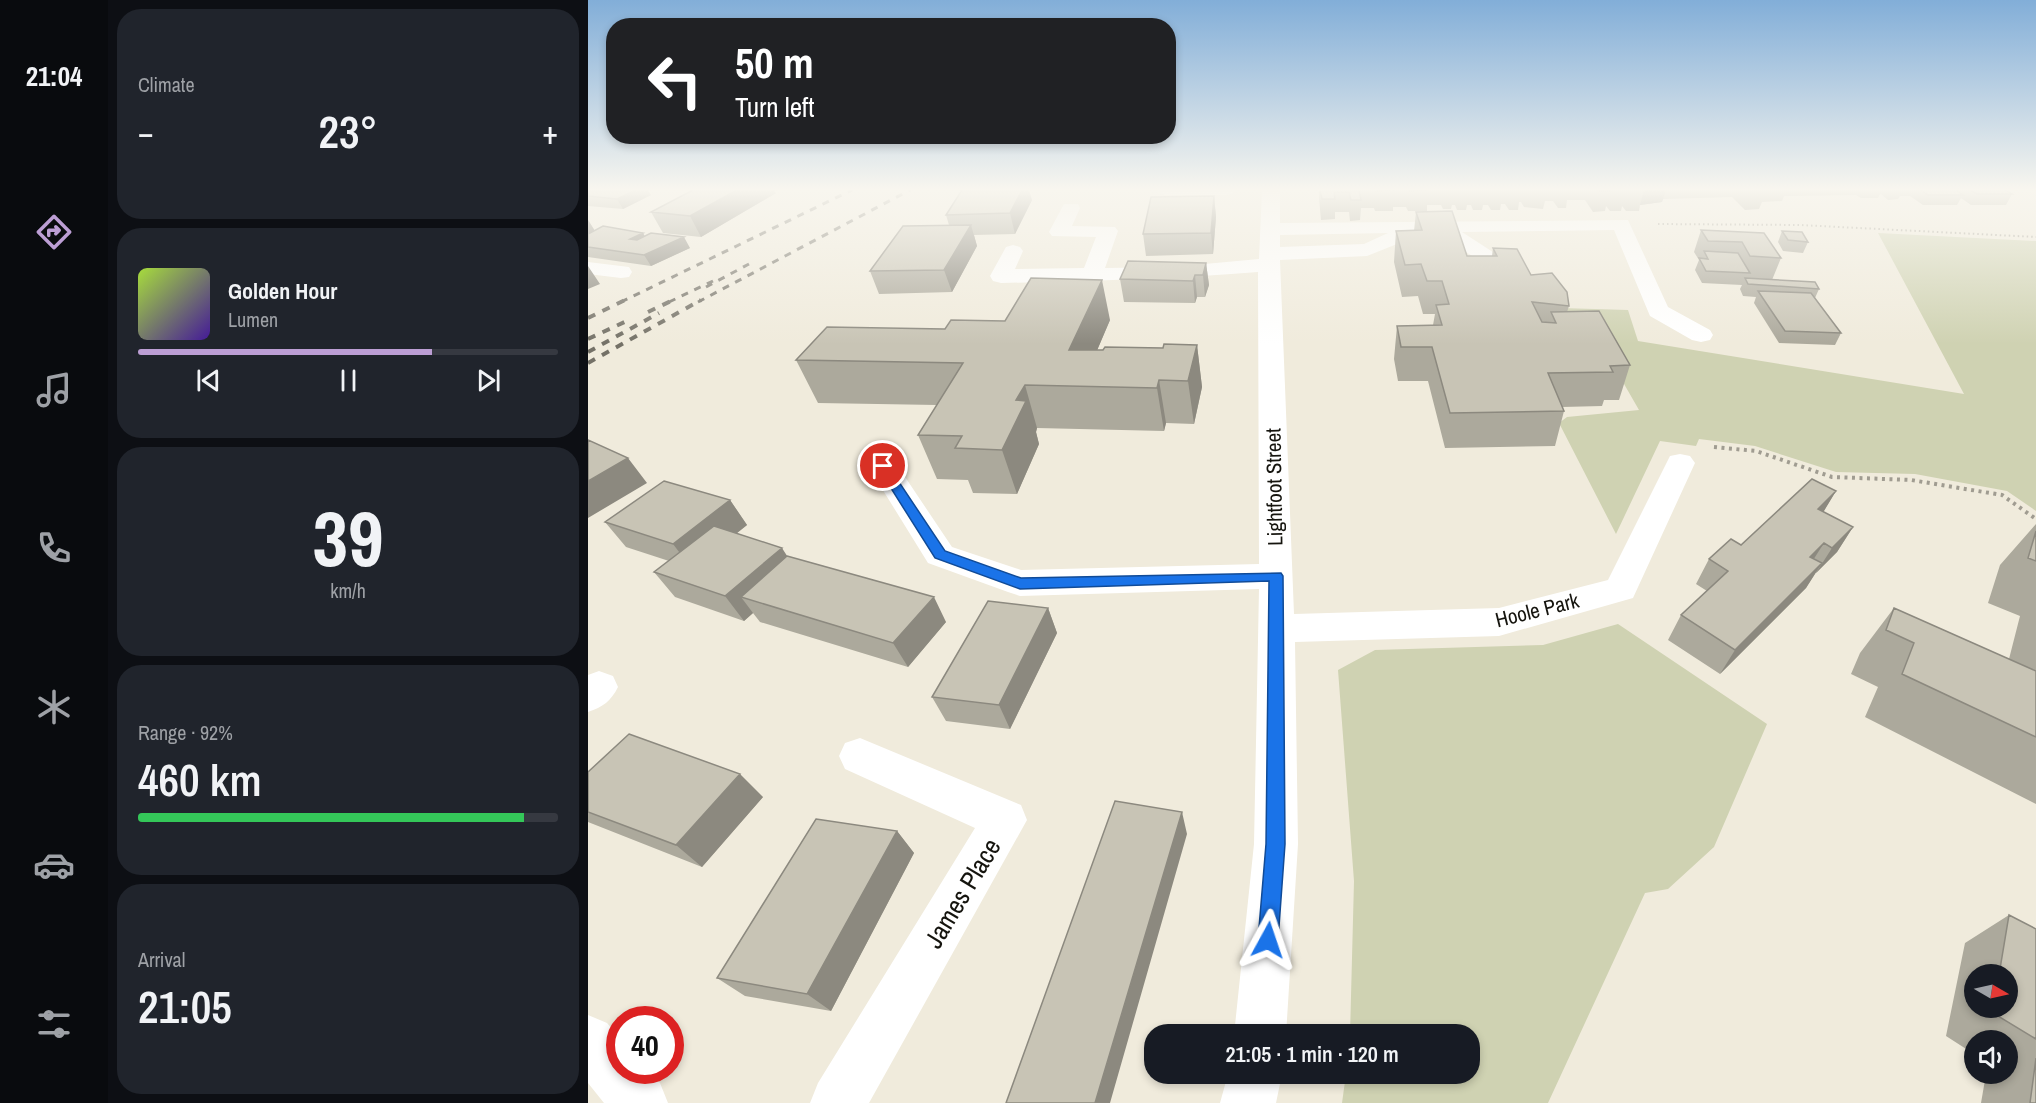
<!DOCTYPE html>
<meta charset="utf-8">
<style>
:root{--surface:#171b24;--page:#20242c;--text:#f1f3f6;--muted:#9ea1a6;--line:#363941;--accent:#bc9ed4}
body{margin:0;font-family:"Archivo Narrow",sans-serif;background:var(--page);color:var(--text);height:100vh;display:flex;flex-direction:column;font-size:22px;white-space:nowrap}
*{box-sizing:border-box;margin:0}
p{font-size:20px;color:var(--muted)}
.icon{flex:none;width:33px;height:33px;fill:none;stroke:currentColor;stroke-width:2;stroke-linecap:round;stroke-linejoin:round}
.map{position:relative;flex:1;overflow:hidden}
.panel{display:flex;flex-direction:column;gap:9px;padding:9px;background:#0d0f14;width:480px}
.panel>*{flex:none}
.guide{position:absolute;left:18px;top:18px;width:570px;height:126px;border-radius:24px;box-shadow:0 3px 9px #0003;background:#202124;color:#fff;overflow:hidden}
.needle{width:39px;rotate:99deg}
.tools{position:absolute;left:1376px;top:964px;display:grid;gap:12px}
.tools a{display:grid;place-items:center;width:54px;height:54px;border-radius:50%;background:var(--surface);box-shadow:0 3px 9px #0003;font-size:30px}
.speed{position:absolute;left:18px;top:1006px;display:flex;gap:12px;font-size:30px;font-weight:700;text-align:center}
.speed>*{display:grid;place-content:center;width:78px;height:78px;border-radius:50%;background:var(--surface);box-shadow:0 3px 9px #0003;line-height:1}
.speed .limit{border:9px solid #d22;background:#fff;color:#111}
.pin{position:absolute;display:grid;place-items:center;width:51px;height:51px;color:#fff;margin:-26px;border:3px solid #fff;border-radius:50%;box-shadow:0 2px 6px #0007}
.me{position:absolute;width:66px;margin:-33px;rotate:5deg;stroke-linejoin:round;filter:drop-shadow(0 0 4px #0008)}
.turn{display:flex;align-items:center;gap:21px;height:126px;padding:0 30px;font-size:27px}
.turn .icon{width:78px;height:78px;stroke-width:2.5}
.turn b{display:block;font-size:42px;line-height:51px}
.big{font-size:45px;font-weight:600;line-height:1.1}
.panel .widget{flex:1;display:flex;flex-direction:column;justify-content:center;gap:9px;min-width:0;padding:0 21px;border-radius:24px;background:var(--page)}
.panel .dial{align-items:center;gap:0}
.dial b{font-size:78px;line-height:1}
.song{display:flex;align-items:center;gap:18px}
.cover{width:72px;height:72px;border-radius:9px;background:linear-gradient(135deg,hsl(80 70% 55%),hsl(260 70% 35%))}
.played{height:6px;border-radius:3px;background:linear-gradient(90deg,var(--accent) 70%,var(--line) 70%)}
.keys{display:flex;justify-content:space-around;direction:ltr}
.heat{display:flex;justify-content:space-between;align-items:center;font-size:33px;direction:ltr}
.charge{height:9px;border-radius:4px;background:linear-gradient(90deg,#34c759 92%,var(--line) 0)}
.trip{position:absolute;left:556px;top:1024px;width:336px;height:60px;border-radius:24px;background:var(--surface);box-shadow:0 3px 9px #0003;font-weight:600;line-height:60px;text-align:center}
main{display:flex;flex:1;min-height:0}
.dock{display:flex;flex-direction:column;width:108px;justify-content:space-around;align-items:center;background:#090b0e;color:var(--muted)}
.dock .icon{width:42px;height:42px}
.dock .selected{color:var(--accent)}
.dock b{font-size:27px;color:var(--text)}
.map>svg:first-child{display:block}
</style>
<main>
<nav class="dock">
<b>21:04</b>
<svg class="icon selected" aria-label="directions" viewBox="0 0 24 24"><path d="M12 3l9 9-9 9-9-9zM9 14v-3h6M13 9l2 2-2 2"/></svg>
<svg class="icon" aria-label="music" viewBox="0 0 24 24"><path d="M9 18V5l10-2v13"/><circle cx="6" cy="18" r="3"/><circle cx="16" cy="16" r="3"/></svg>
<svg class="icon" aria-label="phone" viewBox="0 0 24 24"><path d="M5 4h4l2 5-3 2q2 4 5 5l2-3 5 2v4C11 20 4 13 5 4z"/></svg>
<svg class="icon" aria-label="climate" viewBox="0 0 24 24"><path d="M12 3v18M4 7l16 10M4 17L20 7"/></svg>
<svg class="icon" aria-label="car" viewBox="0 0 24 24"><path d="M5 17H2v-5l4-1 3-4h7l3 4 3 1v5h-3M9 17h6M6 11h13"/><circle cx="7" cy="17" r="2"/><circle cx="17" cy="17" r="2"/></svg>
<svg class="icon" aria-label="filters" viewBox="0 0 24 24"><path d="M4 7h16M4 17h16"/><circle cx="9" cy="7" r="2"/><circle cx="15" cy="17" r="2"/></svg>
</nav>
<section class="panel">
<div class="widget"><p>Climate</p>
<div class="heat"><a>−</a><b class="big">23°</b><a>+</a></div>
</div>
<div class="widget">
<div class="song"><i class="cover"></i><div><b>Golden Hour</b><p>Lumen</p></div></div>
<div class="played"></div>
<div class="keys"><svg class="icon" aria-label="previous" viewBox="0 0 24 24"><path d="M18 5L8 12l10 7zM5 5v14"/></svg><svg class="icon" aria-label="pause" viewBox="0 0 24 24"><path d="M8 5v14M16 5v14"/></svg><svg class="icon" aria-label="next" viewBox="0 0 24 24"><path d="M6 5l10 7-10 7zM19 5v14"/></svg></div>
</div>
<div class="widget dial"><b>39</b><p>km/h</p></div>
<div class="widget"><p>Range · 92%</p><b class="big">460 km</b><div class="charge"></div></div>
<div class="widget"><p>Arrival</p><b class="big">21:05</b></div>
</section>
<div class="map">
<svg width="1448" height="1103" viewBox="0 0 1448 1103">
<rect width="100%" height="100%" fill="#f0ebdc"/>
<path fill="#cfd2b2" d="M1290,233L1448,241V511L1419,491L1327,474L1248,472L1167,446L1111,439L1108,446L1072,441L1028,534L971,423L979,417L1051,410L1009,337L973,308L1040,310L1050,341L1376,394Z
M1030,624L1179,724L1126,847L1080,889L1057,893L960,1103H754L758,1074H882V1035H762L766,881L750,670L787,650L955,645Z"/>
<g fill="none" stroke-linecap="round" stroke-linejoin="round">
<path stroke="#a09c91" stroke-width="2" stroke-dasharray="1.5 3" stroke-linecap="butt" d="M1070,224L1212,225L1448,237"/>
<path stroke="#a09c91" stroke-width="4" stroke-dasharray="3 4.5" stroke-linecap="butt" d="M1126,447L1168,451L1244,477L1323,480L1414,495L1448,519"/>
<path fill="#fff" fill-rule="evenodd" d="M570,190H647L644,194L638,195H579L573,194Z
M674,190H692V223L1040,220L1080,307L1122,330L1125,335L1122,340L1113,342L1104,340L1062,316L1026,230L874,232L911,256L915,260L911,264L904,266L897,264L859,240L814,242L779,256L692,260L706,614L911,608L1020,580L1082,456L1092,454L1102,456L1107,463L1045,598L911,636L707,642L710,844L698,1035H646L666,844L671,589L432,596L420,592L340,563L280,466L285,459L295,457L305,459L364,547L433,570L671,564L670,272C584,279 499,281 413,283L405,281L402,276L418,247L425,245L432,247L435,251L427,269L496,268L508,237L464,236L461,232L476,204H490L492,208L484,226L527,227L530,231L517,268L584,267L671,259ZM800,233L776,244L692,247V235Z
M0,262L41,267L44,272L41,277L33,278L0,274Z
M11,671L25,676L30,687C23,701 15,707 0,712V675Z
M272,738L433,805L439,820L281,1103H222L230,1083L387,828L257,769L251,756L257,743Z
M0,1015L19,1023L32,1038V1071H61L72,1083L80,1103H16L0,1083Z
M640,1074H694L688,1103H632Z"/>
<path stroke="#747167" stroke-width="3" stroke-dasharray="7 7" stroke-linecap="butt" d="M118,287L161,264
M33,302L264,190
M81,302L125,281
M110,302L322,190"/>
<path stroke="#747167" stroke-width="4" stroke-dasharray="8 8" stroke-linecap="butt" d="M60,312L85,300
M0,318L37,300
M0,339L41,320
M0,352L71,313
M0,363L113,300"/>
</g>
<path fill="#aca99c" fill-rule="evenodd" d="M0,190L63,195L35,209L0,206Z
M731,190H1417L1424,194L1418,205H1383L1373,198L1369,205H1335L1322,196H1312L1310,199L1300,200L1293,194H1292L1290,198H1273L1268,195L1196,196L1194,201L1174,202L1171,209L1157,210L1144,197L1075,199L1074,202L1052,205L1051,211H1038L1034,206L1033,211H1022L1018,206L1017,211L1005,212L997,200H979L978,208H970L965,201H957L955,209L936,207L933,202H931L930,210H921L917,204H913L912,210H903L900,205H895L894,210H885L883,205H879L878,210H869L867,205H864L863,209H855L853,205H839V211H820L818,207H805V211H787L786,208H773L772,220L762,221L761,212H747V219L733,220L731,198Z
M188,193L113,237L75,233L63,212Z
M626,196L628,217L625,254L558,256L555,234Z
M444,200L427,234L386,235L389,246L364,292L291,294L282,271L361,225L358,215Z
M828,212L879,256H904L905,248L943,275L981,306L979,312L1042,365L1031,400H1016L1014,406L974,407L976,411L967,446L857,448L840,381H810L806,359L809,326L845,325L847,314H835L830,296L814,297L806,262L808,231H826Z
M0,220L7,231L55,233L56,236L102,248L63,266L0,257Z
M1113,230L1176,233L1193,258L1184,280L1231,289L1227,298L1253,333L1247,345L1191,343L1166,303L1168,297L1155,296L1152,289L1154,285L1114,283L1107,270L1111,260L1106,252Z
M1194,231L1220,242L1215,253L1195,251L1190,242Z
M618,263L621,285L617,297H609L607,303L536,302L532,279Z
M522,320L509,350L575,348L609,345L614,387L606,424L578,423L576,431L449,428L448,432L451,444L429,494L385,493L380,480L349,479L330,435L349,405L230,403L208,360L357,329L417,321Z
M1248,491L1235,512L1265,527L1249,552L1228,573V572L1218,588L1132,674L1080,640L1093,615L1119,591L1108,584L1121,559L1153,545Z
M142,500L159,525L149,533L199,556L358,622L320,667L172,622L165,613L156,621L87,597L66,572L81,561L38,547L17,522Z
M1448,524V804L1277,717L1290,687L1263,674L1272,653L1306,608L1421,659L1432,616L1400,603L1412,565Z
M460,608L469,633L422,729L358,721L344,697Z
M0,772L175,797L114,867L0,822Z
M309,831L326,853L243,1011L157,996L129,978Z
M1421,915L1448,929V1103H1393L1398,1074H1419V1041H1386V1054L1358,1036L1377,943ZM1386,975H1419V1008H1386Z"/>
<path fill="#8c897f" d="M48,190H60L63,195L35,209L29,199Z
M149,190H186L188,193L113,237L102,216Z
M434,190H441L444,200L427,234L422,213Z
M1051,190H1078L1074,202L1052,205L1056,190Z
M626,196L628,217L625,254L623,233Z
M0,220L10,236L0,241Z
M383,225L389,246L364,292L356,270Z
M55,233L61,244L42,239Z
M96,237L102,248L63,266L56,255Z
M618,263L621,285L617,297L615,275Z
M0,266L12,284L0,289Z
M607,275L609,297L607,303L605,281Z
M514,280L522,320L494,386L481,350Z
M609,345L614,387L606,424L600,381Z
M571,380L578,423L576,431L569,388Z
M437,385L449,428L448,432L451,444L429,494L414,450L428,400Z
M40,458L59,483L0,518V481Z
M1248,491L1233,516L1230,509Z
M142,500L159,525L104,569L85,544Z
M1265,527L1249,552L1228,573L1244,548Z
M1236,543L1220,568L1222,557Z
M194,548L210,573L153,597L165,613L156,621L137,596Z
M1234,563L1218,588L1132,674L1147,650Z
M346,597L358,622L320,667L305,643Z
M460,608L469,633L422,729L411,705Z
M152,774L175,797L114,867L88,845Z
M594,812L599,834L522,1103H507Z
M309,831L326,853L243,1011L219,994Z"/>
<path fill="#c8c4b5" stroke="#8c897f" stroke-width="1.5" d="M0,190H48L29,199L0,196Z
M105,190H149L102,216L63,212Z
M374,190H434L422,213L358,215Z
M732,190H771L773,200H763L761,192H746L747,199H734Z
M788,190H806L788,191Z
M821,190H841L821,191Z
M1009,190H1021L1022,191H1010Z
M1333,190H1368L1375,195H1340Z
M1382,190H1417L1424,194H1389Z
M626,196L623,233L555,234L563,197Z
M864,211L879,256H909L905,248L929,249L943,275L964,273L979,292L981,306L944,302L954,322L968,323L963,312L1011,311L1042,365L1022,366L1025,372L960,373L976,411L862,413L844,347H813L809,326L854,325L848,305L861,304L854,281H839L833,264L817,265L808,231L834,230L828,212Z
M383,225L356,270L282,271L315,226Z
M15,226L55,233L42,239L49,240L63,233L96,237L56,255L0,247V234Z
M1113,230L1176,233L1193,258L1162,256L1154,242L1120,241Z
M1194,231L1214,232L1220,242L1200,240Z
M1116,251L1150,253L1162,273L1118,271L1111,258L1120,259Z
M540,261L618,263L615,275H607L605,281L532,279Z
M443,278L514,280L481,350H515L517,347L575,348L576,344L609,345L600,381L571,380L569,388L437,385L428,400L438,401L414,450L367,448L374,436L330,435L375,363L208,360L239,327L357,329L363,320L417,321Z
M1157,278L1227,282L1231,289L1160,284Z
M1170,291L1223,293L1253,333L1197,331Z
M0,440L40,458L0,481Z
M1224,479L1248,491L1230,509L1265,527L1244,548L1236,543L1222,557L1234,563L1147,650L1093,615L1140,571L1121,559L1143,539L1153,545Z
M76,481L142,500L85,544L17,522Z
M126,526L194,548L137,596L66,572Z
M1448,531V561L1440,558Z
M199,556L346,597L305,643L153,597Z
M400,601L460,608L411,705L344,697Z
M1306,608L1448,671V737L1314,674L1326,643L1298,630Z
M41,734L152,774L88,845L0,812V772Z
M527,801L594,812L507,1103H418Z
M228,819L309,831L219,994L129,978Z
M1421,915L1448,929V1039L1405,1013V1008H1419V975H1411Z
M1448,1058V1103H1442Z"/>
<linearGradient id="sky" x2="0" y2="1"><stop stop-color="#82aed8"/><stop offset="0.55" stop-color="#f8f6ef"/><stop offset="1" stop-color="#f8f6ef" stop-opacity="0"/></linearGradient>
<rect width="1448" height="344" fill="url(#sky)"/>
<path fill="#1a73e8" stroke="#114b97" stroke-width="1.5" d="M295,462L299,464L357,551L433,578L693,573L695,576L697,844L690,940L687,947L680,950L673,947L670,940L678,844L681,581L432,589L347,558L289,466Z"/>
<g text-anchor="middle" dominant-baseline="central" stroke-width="6" stroke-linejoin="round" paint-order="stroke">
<g font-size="21" fill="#15140e" stroke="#fff">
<text transform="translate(686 487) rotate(-91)">Lightfoot Street</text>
<text transform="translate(949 610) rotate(-14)">Hoole Park</text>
</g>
<g font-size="26" fill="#15140e" stroke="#fff">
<text transform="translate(374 893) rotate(-59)">James Place</text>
</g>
</g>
</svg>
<div class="tools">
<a><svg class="needle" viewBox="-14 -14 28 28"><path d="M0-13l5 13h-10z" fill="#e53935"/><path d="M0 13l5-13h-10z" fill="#9ea1a6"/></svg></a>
<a><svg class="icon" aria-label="sound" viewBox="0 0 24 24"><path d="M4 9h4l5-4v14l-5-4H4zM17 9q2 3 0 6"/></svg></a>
</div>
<div class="speed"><div class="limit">40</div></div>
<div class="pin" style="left:295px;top:466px;background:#d93025"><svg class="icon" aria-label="arrive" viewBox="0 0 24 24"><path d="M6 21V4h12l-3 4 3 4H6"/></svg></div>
<svg class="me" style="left:680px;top:940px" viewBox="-20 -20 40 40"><path d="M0-17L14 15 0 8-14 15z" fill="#1a73e8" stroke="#fff" stroke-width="4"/></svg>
<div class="trip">21:05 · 1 min · 120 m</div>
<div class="guide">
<div class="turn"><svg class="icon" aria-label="left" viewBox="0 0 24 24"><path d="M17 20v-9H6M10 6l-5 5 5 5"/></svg><div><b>50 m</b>Turn left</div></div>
</div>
</div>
</main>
